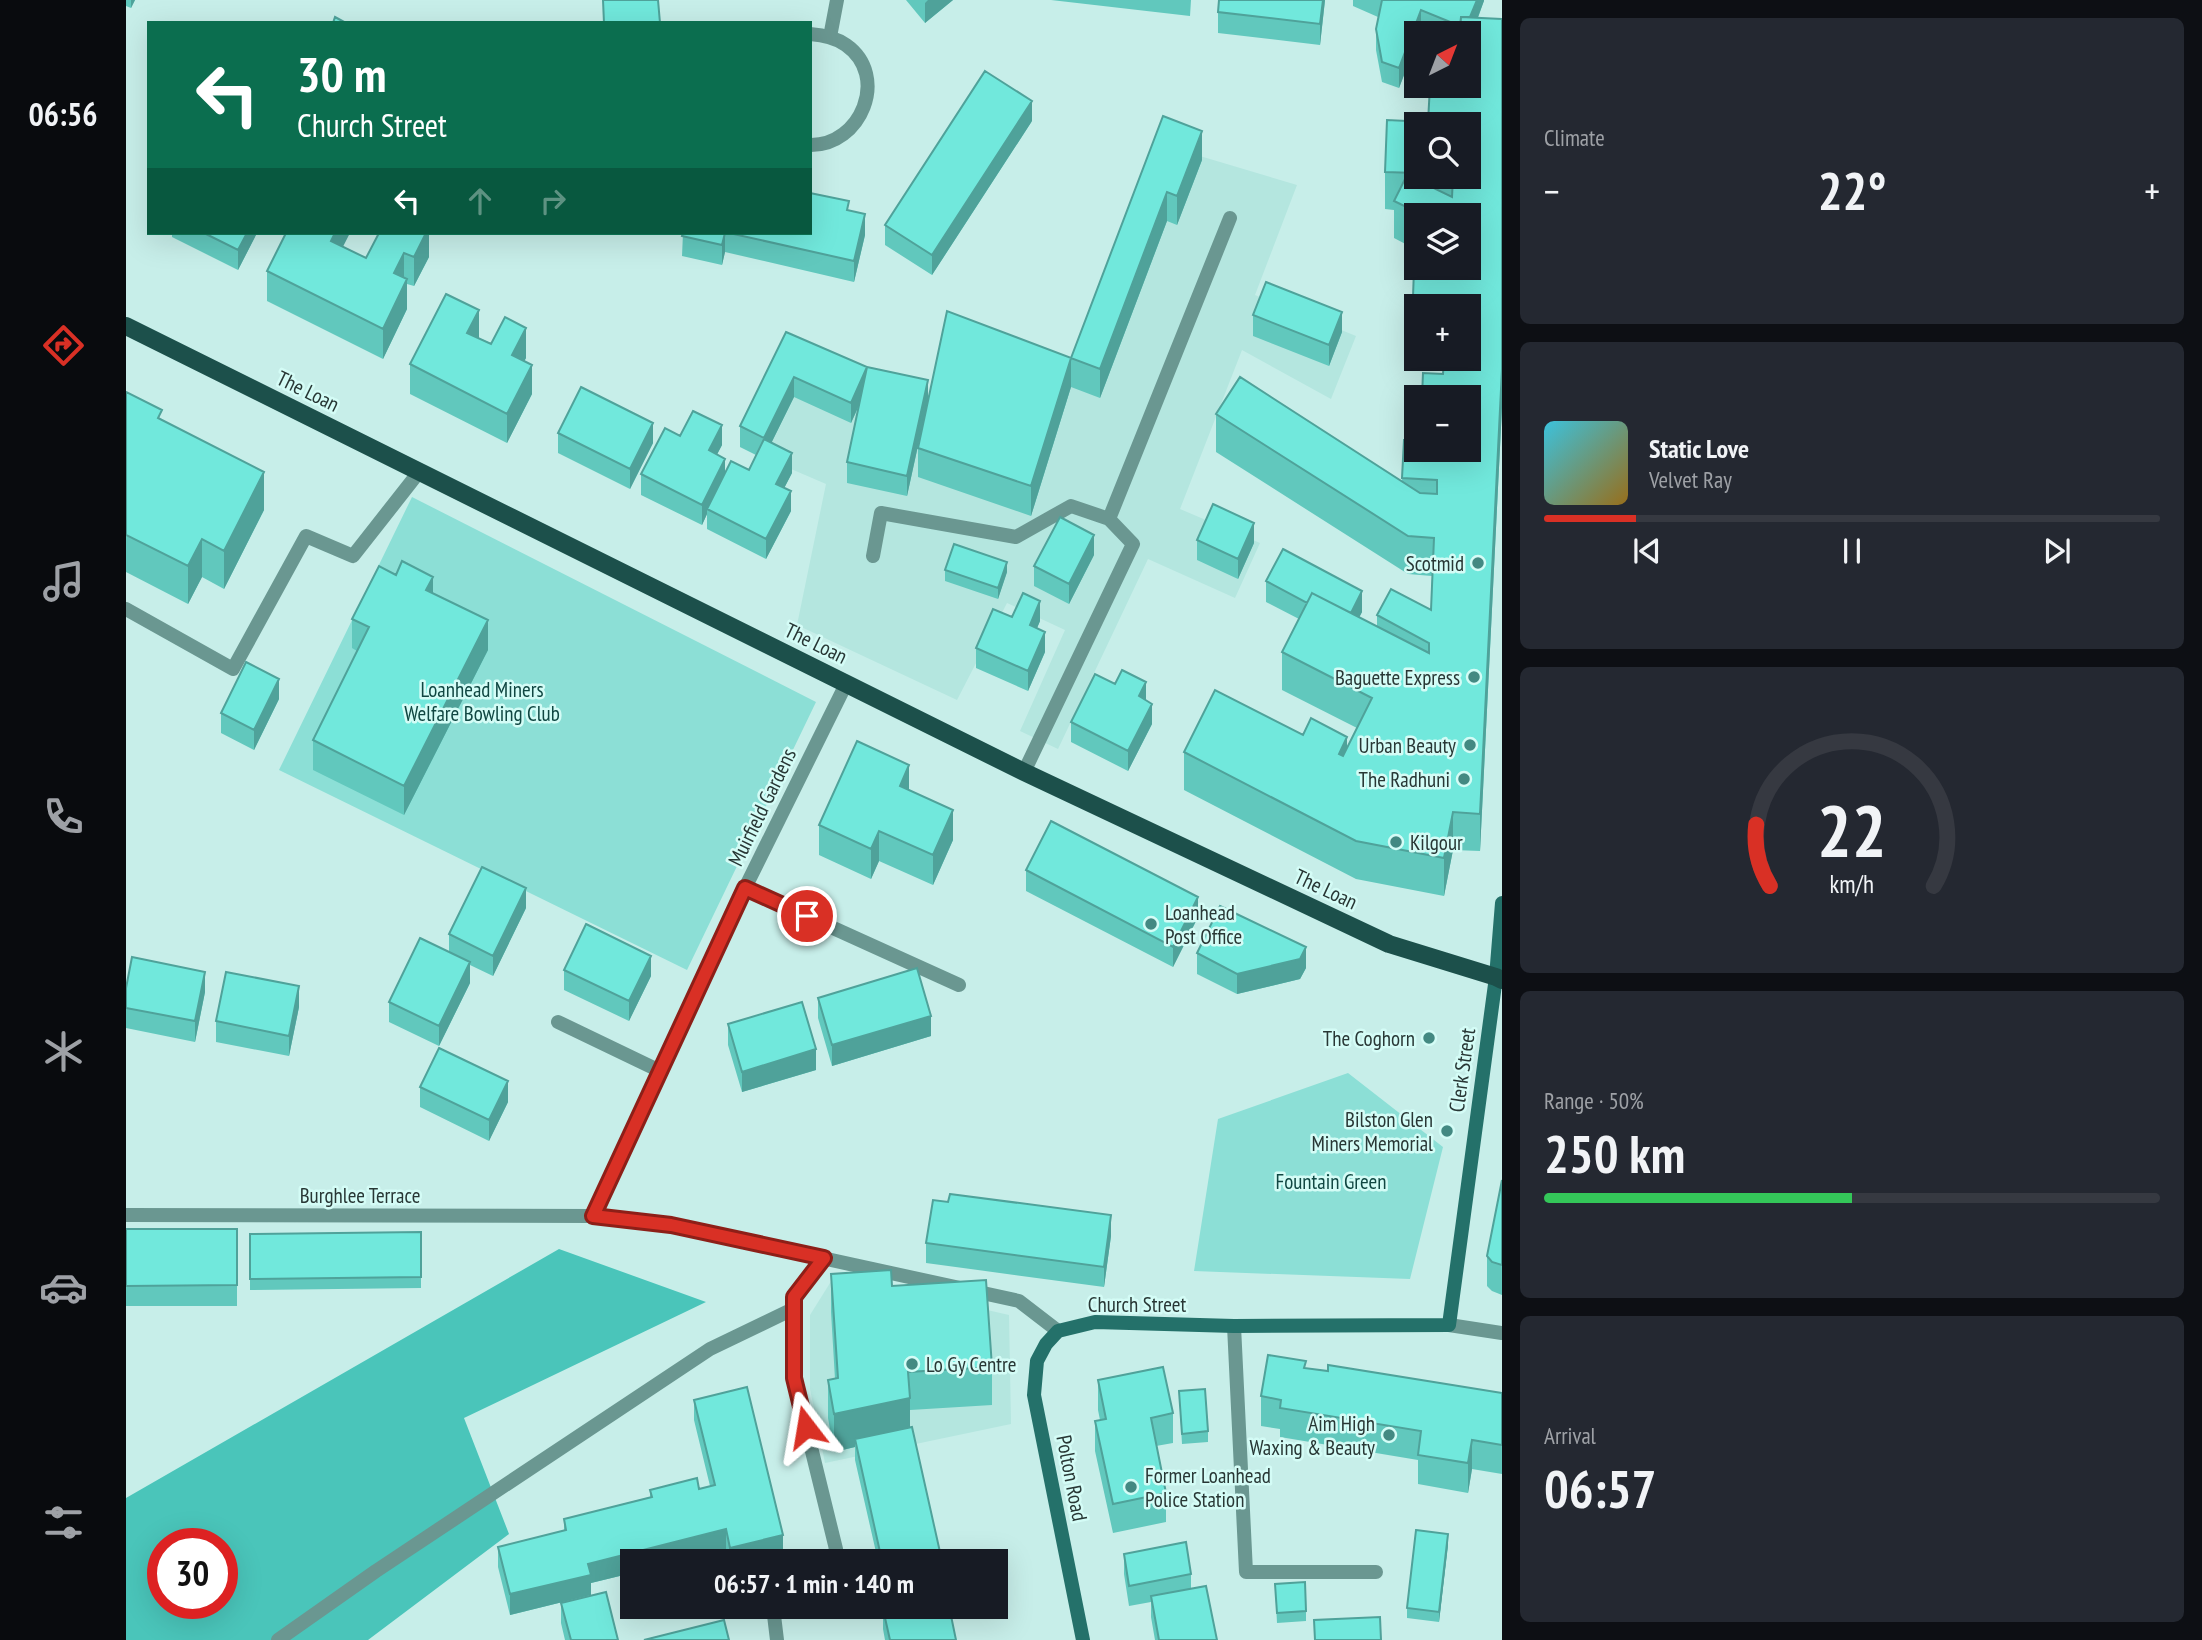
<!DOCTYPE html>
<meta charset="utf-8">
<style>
:root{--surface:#171b24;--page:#242831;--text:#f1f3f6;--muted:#9ea1a6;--line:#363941;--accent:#d93025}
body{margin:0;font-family:"PT Sans Narrow",sans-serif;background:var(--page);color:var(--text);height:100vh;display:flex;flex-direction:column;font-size:26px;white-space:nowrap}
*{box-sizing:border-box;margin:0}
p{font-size:23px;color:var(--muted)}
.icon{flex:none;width:38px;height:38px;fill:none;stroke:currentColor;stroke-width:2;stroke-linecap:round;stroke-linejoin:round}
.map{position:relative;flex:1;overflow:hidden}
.panel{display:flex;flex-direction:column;gap:18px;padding:18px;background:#0d0f14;width:700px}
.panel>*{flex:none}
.hud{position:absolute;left:21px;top:21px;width:665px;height:214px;border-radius:0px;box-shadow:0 7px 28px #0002;background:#0b6e4f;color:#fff;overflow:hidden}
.needle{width:46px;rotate:42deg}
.tools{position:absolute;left:1278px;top:21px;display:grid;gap:14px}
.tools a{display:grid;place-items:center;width:77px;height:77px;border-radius:0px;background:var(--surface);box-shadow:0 7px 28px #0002;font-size:35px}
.speed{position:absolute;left:21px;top:1528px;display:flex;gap:14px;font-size:35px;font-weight:700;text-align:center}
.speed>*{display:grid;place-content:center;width:91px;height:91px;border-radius:50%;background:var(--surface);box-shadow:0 7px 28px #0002;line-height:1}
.speed .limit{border:10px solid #d22;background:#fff;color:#111}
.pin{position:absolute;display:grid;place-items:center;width:60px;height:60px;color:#fff;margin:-30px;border:4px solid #fff;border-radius:50%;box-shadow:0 2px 7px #0007}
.me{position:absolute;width:77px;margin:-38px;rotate:346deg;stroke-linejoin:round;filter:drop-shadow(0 0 5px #0008)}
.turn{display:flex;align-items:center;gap:24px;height:147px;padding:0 35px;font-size:32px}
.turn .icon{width:91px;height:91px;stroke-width:2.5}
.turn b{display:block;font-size:49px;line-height:60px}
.lanes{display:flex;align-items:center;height:66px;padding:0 35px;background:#0003;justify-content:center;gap:35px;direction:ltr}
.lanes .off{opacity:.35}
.big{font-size:52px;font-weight:700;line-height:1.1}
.panel .widget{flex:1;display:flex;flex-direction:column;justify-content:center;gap:10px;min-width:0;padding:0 24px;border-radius:10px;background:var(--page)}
.panel .dial{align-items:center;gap:0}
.dial svg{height:182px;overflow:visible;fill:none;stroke:var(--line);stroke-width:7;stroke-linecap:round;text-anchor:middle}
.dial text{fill:var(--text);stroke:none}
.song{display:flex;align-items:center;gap:21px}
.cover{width:84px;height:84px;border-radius:10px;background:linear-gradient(135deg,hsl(190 70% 55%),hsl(40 70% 35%))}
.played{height:7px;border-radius:4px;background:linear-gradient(90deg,var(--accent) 15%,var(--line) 15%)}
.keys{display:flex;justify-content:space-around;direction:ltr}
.heat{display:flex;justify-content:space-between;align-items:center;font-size:38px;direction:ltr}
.charge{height:10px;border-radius:5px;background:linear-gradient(90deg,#34c759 50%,var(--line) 0)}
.trip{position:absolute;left:494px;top:1549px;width:388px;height:70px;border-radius:0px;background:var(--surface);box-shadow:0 7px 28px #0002;font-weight:700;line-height:70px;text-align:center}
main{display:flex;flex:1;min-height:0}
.dock{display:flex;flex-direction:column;width:126px;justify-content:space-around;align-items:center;background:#090b0e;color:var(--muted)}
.dock .icon{width:49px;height:49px}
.dock .selected{color:var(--accent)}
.dock b{font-size:32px;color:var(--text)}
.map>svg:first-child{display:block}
</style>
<main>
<nav class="dock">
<b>06:56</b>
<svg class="icon selected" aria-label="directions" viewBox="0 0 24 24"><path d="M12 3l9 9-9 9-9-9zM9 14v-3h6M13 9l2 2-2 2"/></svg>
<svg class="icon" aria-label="music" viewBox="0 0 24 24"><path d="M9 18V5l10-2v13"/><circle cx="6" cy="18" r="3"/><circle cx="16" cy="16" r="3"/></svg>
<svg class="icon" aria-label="phone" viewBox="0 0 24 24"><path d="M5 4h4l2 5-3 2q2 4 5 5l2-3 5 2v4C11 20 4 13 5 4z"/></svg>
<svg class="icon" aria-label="climate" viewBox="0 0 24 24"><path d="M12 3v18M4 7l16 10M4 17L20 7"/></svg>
<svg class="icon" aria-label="car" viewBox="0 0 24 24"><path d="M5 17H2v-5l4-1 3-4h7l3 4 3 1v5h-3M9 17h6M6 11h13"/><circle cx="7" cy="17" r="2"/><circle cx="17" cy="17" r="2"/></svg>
<svg class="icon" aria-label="filters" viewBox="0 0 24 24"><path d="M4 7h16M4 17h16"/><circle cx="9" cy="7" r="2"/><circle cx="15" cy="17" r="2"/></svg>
</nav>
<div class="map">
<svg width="1376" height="1640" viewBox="0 0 1376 1640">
<rect width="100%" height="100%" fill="#c7eee9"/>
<path fill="#b4e6df" d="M1037,145L1171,185L1129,295L1230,336L1205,399L1116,350L1054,509L1134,543L1109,598L1022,559L932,749L894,731L939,630L881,603L831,700L671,625L700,484L614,447L642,386L801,400L821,341L945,387Z
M709,1275L883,1315L885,1424L699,1463L684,1389V1315Z"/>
<path fill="#8cdfd6" d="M286,497L690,702L561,970L153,770Z
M1222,1073L1317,1147L1284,1279L1068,1271L1092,1119Z"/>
<path fill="#4ac5ba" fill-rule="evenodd" d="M433,1249L580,1302L338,1418L383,1534L242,1640H0V1498ZM37,1544H96V1603H37Z"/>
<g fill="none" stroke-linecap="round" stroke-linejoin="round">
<path stroke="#6a9791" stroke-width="14" d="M983,519L1104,218
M747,556L755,513L890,537L945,506L983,519L1007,544L898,772
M0,609L107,669L180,536L227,556L293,472
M619,888L833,985
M432,1022L534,1071
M1108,1326L1120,1572H1250
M647,1607L651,1640
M152,1640L250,1571L584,1349L667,1309"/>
<path stroke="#6a9791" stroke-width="14" d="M684,34C697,35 709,37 720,45C764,76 735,146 684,145
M704,37L711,0
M0,1215L467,1216L545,1225L893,1301L932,1331
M467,1216L619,888L720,684
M698,1259L668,1297V1378L710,1549L705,1561
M1323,1325L1376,1333
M607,1606H651"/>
<path stroke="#24716a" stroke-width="14" d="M957,1640L908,1395L911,1361L920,1344L932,1331L969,1322L1108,1326L1323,1325L1370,977L1376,903"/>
<path stroke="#1c504b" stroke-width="18" d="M0,326L898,772L1263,944L1370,977L1376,980"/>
</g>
<path fill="#61c8bd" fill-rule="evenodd" d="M0,0H9L5,8L0,6Z
M780,0H827L799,23Z
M925,0H1065L1064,16Z
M1199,0L1194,45L1092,33V12Z
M1227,0H1358L1352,18L1376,19V407L1354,851L1327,850L1318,896L1230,879L1058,790V752L1089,690L1177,735L1185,718L1221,737V747L1231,728L1156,690V652L1173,619L1140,602V581L1157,549L1236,591V612L1233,617L1251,627V615L1265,589L1305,610L1306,576L1282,574L1090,452V414L1114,377L1276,482L1278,440H1290V450H1342V397H1296L1297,373L1317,374L1318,359H1342V306H1290V335H1287V297L1289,249L1268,238V210L1259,209V172L1261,120L1302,122L1304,86H1342V33H1302L1295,31L1294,33H1290V44L1273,88L1256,82L1250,50V29L1252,17L1227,6ZM1290,124H1342V177H1290ZM1290,215H1342V268H1290Z
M1037,116L1076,160L1051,225L1041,221L974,398L945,387L905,516L792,477V448L945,358Z
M906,121L806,275L759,245V225Z
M723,211L739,235L728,282L599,252L596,265L556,256L557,233H684Z
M46,233H131L112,270L46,237Z
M303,233V257L288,286L281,284V309L257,359L141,301V271L217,247L240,258Z
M1127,315L1216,332L1203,366L1127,336Z
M660,332L802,400L781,496L721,483V462L733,406L725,423L668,397L645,443L666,473L658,488L665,511L640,559L581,529V514L576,525L515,495V474L554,436L596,445L591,454L599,473L623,470L630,455L614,447V426Z
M353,338L400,358L398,361L406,394L381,443L284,394V364Z
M0,392L36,420L138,510L98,589L76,577L62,604L0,572Z
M432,433L527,443L504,489L432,453Z
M1071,540L1128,543L1112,579L1071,560Z
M968,555L943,604L908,586V566Z
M819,570L881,572L872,599L819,581Z
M307,593L362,650L278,815L187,770V740L231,651L226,648V619Z
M886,617L914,621L911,628L919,652L902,691L850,668V648Z
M153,699L128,750L95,733V713Z
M1020,700L1026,724L1002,771L945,742V722Z
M783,791L827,840L807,885L753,861L745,879L693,855V825Z
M900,870L1072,917L1047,967L900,891Z
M400,908L367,976L344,965V983L313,1046L263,1022V1002L323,952V934Z
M1071,953L1180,968L1174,979L1111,994L1071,974Z
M438,970L525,976L503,1021L438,990Z
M0,988L79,992L69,1042L0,1028Z
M692,998L805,1036L706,1066L692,1018Z
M173,1007L163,1056L90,1042V1021Z
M602,1024L690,1070L616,1092L602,1045Z
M294,1087L382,1102L363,1141L294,1107Z
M1376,1180V1295L1366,1291L1361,1286V1256Z
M822,1202L985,1236L978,1287L800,1263V1243Z
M0,1229H111V1306H0Z
M295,1232V1288L124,1290V1234Z
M705,1274L766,1286L866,1367V1405L784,1410V1427L816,1561H752L729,1460V1447L708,1452L702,1418V1380L709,1379L705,1312Z
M1180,1368L1376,1393V1474L1346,1469L1342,1493L1292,1484V1460L1154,1437V1429L1135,1426V1396Z
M972,1380L1047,1413V1443L1030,1446L1040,1493V1522L987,1533L969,1451V1421L974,1420L972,1410Z
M1053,1391L1082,1431V1442L1056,1444Z
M568,1400L657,1555L634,1561H603L600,1550L465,1583V1595L384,1615L372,1567V1547L438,1531V1519L524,1497V1490L573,1489L584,1486L568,1420Z
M1322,1545L1313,1622L1281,1618V1608Z
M998,1554L1065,1574V1589L1091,1640H1029L1025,1617V1602L1003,1606L998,1574Z
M1149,1584L1180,1611V1621L1151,1623Z
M435,1603L492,1640H439L435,1623Z
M762,1606H823L830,1640H759L757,1629V1609L762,1608Z"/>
<path fill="#4fa29a" d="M5,0H9L5,8Z
M802,0H827L799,23V3Z
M1197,0H1199L1194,45V24Z
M1351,0H1358V1L1342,43L1340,28Z
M1295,10V31L1294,33H1290V44L1273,88V68Z
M906,101V121L806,275V255Z
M1076,131V160L1051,225V196Z
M1041,192V221L974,398V369Z
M739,214V235L728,282V261Z
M121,233H131L112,270V250Z
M209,233H224L205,270V241Z
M300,233H303V257L288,286V257Z
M599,233V252L596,265V245Z
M278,253V282L268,273Z
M281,279V309L257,359V329Z
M353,310V339L341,333Z
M1216,312V332L1203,366V345Z
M400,328V358L386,385V355Z
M945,358V387L905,516V486Z
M406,365V394L381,443V414Z
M741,367V387L725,423V403Z
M1376,369V407L1354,851V814Z
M668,377V397L638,458V438Z
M802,380V400L781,496V476Z
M527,423V443L504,489V469Z
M596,425V445L583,470V450Z
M666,453V473L650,504V484Z
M599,459V479L581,509V514L576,525V505Z
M138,472V510L98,589V551Z
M665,491V511L640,559V539Z
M1128,523V543L1112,579V559Z
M968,535V555L943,604V584Z
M76,539V577L62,604V566Z
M881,562V572L872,599V588Z
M307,577V606L300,590Z
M1236,591V612L1220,644V623Z
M914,601V621L904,645V625Z
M362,620V650L278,815V786Z
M919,632V652L902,691V671Z
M153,679V699L128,750V730Z
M1020,682V703L1013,696Z
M1026,704V724L1002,771V751Z
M1221,737V775L1213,754Z
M783,765V795L774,786Z
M827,810V840L807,885V855Z
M1327,812V850L1318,896V858Z
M753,831V861L745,879V849Z
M400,888V908L367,976V956Z
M1072,897V917L1047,967V947Z
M1180,947V968L1174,979L1111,994V974Z
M525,956V976L503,1021V1001Z
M344,962V983L313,1046V1026Z
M79,972V992L69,1042V1021Z
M173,986V1007L163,1056V1036Z
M805,1016V1036L706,1066V1045Z
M690,1049V1070L616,1092V1072Z
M382,1081V1102L363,1141V1120Z
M985,1215V1236L978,1287V1267Z
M784,1398V1435L729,1439V1447L708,1452V1414Z
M1346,1440V1469L1342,1493V1463Z
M600,1529V1550L554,1561H506V1573L465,1583V1595L384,1615V1594L462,1564Z
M1322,1534V1545L1313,1622V1612Z
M657,1535V1555L634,1561H604V1548Z"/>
<path fill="#71e8dc" stroke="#4fa29a" stroke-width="2" d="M477,0H532L534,23H478Z
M1093,0H1197L1194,24L1092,12Z
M1256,0H1351L1344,17H1335L1334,26L1295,10L1273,68L1256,62L1250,29Z
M209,17L220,23H207Z
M1335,17L1376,19V369L1354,814L1327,812L1318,858L1230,841L1058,752L1089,690L1177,735L1185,718L1221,737L1213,754L1217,756L1246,698L1156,652L1186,593L1303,653V643L1251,615L1265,589L1305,610L1308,538L1282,536L1090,414L1114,377L1294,493L1311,494V480L1276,478L1278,440H1290V450H1342V397H1296L1297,373L1317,374L1318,359H1342V306H1320L1321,299L1287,297L1289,241L1290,268H1342V215H1297L1268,201L1281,175L1326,197L1327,177H1342V124H1290V173L1259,172L1261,120L1302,122L1304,86H1342V33H1334Z
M859,71L906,101L806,255L759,225Z
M1037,116L1076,131L1051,196L1041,192L974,369L945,358L905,486L792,448L821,311L945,358Z
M684,193L723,201L721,210L739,214L728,261L603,233H684Z
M78,233H121L112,250Z
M160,233H209L205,241L240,258L253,233H300L288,257L278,253L268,273L281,279L257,329L141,271Z
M557,233H599L596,245L556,236Z
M1140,282L1216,312L1203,345L1127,315Z
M320,294L353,310L341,333L365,344L379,317L400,328L386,355L406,365L381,414L284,364Z
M660,332L741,367L725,403L668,377L638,438L614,426Z
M741,367L802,380L781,476L721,462Z
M455,387L527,423L504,469L432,433Z
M0,392L36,410L32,418L138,472L98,551L76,539L62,566L0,535Z
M567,411L596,425L583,450L599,459L576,505L515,474L539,428L554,436Z
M638,439L666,453L650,484L665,491L640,539L581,509L605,461L623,470Z
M1087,504L1128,523L1112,559L1071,540Z
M934,517L968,535L943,584L908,566Z
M828,544L881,562L872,588L819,570Z
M1157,549L1236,591L1225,613L1186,593L1181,603L1140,581Z
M276,561L307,577L300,590L362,620L278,786L187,740L243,627L226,619L253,566L270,575Z
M897,593L914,601L904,625L919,632L902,671L850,648L867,609L886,617Z
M120,662L153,679L128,730L95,713Z
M996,670L1020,682L1013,696L1026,704L1002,751L945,722L969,674L989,684Z
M731,741L783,765L774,786L827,810L807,855L753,831L745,849L693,825Z
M925,821L1072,897L1047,947L900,870Z
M356,867L400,888L367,956L323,934Z
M1094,906L1180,947L1174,959L1111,974L1071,953Z
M460,924L525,956L503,1001L438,970Z
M294,938L344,962L313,1026L263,1002Z
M6,957L79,972L69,1021L0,1008V988Z
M791,968L805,1016L706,1045L692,998Z
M100,972L173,986L163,1036L90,1021Z
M676,1002L690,1049L616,1072L602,1024Z
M313,1048L382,1081L363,1120L294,1087Z
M1376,1180V1265L1366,1262L1361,1256Z
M824,1194L985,1215L978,1267L800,1243L807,1200L822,1202Z
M0,1229H111V1285L0,1286Z
M295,1232V1277L124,1279V1234Z
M765,1270L766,1286L860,1280L866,1367L782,1372L784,1398L708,1414L702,1380L712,1378L705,1274Z
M1142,1355L1180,1361L1178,1368L1202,1371V1365L1376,1393V1445L1346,1440L1342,1463L1292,1455L1295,1431L1154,1408L1155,1400L1135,1396Z
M1037,1367L1047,1413L1025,1418L1040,1493L987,1504L969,1421L980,1419L972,1380Z
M621,1387L657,1535L604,1548L600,1529L462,1564L465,1575L384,1594L372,1547L440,1530L438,1519L526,1497L524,1490L571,1478L573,1489L589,1485L568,1400Z
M1079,1389L1082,1431L1056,1434L1053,1391Z
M786,1427L816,1561H756L729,1439Z
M1290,1530L1322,1534L1313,1612L1281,1608Z
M1060,1542L1065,1574L1003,1586L998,1554Z
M1179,1582L1180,1611L1151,1613L1149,1584Z
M1080,1586L1091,1640H1033L1025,1596Z
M480,1592L492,1640H445L435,1603Z
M768,1606H823L830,1640H764L757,1609Z
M1254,1617L1255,1640H1189L1188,1620Z
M598,1620L603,1640H518Z"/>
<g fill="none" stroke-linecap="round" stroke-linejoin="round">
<defs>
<path id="route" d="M680,1427L668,1378V1297L698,1258L545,1225L467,1216L619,888L681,916"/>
</defs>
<use href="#route" stroke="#8d1f18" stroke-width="18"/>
<use href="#route" stroke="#d93025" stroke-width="12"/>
</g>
<g fill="#438982" stroke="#d4fcf6" stroke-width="2.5">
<circle cx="1352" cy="563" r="7"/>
<circle cx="1348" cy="677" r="7"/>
<circle cx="1344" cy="745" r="7"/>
<circle cx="1338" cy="779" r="7"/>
<circle cx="1270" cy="842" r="7"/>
<circle cx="1025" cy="924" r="7"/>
<circle cx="1303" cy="1038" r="7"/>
<circle cx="1321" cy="1131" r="7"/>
<circle cx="786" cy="1364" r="7"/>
<circle cx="1263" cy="1435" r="7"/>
<circle cx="1005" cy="1487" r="7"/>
</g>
<g text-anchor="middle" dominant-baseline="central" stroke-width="5" stroke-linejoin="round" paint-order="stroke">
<g font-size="21" fill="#283735" stroke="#d4fcf6">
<text transform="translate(182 391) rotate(26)">The Loan</text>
<text transform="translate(690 643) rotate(26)">The Loan</text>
<text transform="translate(636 807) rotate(-64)">Muirfield Gardens</text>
<text transform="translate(1200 889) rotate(25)">The Loan</text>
<text transform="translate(1336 1070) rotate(-82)">Clerk Street</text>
<text x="234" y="1195">Burghlee Terrace</text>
<text x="1011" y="1304">Church Street</text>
<text transform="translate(946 1478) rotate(79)">Polton Road</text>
</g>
<g font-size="21" fill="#283735" stroke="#d4fcf6" text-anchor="end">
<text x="1338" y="563">Scotmid</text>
<text x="1334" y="677">Baguette Express</text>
<text x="1330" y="745">Urban Beauty</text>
<text x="1324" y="779">The Radhuni</text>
<text x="1284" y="842" text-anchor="start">Kilgour</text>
<text x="1039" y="912" text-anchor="start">Loanhead<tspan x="1039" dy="24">Post Office</tspan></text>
<text x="1289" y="1038">The Coghorn</text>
<text x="1307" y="1119">Bilston Glen<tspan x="1307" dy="24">Miners Memorial</tspan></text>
<text x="800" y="1364" text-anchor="start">Lo Gy Centre</text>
<text x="1249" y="1423">Aim High<tspan x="1249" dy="24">Waxing &amp; Beauty</tspan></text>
<text x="1019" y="1475" text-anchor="start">Former Loanhead<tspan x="1019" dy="24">Police Station</tspan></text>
</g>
<g font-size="21" fill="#104742" stroke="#d4fcf6">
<text x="356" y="689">Loanhead Miners<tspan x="356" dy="24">Welfare Bowling Club</tspan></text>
<text x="1205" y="1181">Fountain Green</text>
</g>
</g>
</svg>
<div class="tools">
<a><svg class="needle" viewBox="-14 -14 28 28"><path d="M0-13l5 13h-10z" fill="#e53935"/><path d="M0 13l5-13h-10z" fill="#9ea1a6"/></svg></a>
<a><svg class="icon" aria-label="search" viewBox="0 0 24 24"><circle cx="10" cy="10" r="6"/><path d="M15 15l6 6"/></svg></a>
<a><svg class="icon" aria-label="layers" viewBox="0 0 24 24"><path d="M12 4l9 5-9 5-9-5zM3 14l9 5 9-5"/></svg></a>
<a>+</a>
<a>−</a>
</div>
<div class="speed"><div class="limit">30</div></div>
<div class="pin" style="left:681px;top:916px;background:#d93025"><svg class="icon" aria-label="arrive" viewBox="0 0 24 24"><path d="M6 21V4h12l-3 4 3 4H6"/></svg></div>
<svg class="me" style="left:680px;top:1427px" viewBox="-20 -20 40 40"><path d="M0-17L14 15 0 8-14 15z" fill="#d93025" stroke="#fff" stroke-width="4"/></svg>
<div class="trip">06:57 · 1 min · 140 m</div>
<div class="hud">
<div class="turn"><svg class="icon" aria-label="left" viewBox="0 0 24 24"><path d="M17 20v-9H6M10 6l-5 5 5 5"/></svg><div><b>30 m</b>Church Street</div></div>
<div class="lanes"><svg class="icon" aria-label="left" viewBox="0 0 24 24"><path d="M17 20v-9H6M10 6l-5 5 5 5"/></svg><svg class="icon off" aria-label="ahead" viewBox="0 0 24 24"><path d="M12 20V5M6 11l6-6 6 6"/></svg><svg class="icon off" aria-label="right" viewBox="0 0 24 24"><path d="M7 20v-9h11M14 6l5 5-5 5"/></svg></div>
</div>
</div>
<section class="panel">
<div class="widget"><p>Climate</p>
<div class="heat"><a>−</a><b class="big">22°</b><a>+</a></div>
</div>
<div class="widget">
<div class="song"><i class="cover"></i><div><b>Static Love</b><p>Velvet Ray</p></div></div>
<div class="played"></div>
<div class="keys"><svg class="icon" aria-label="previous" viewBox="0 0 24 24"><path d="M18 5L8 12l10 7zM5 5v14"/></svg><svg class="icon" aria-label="pause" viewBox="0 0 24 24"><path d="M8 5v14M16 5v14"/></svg><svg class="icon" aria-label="next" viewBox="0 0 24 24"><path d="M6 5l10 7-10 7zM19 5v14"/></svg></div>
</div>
<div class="widget dial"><svg viewBox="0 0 100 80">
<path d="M14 69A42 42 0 1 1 86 69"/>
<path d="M14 69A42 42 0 0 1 8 42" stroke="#d93025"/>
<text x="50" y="56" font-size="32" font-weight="700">22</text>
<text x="50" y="72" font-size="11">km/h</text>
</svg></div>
<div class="widget"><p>Range · 50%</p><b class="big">250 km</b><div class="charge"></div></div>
<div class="widget"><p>Arrival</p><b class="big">06:57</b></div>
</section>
</main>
